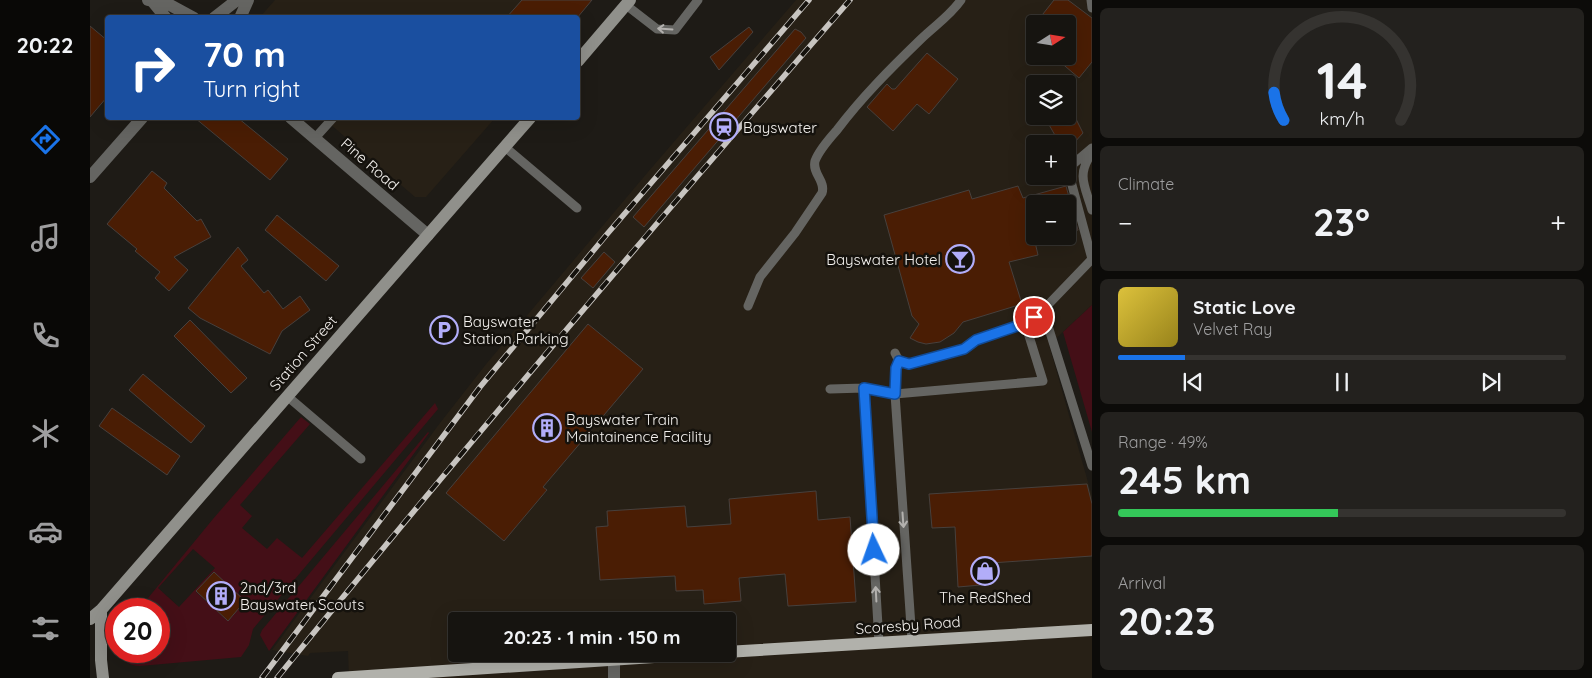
<!DOCTYPE html>
<meta charset="utf-8">
<style>
:root{--surface:#161410;--page:#23211e;--text:#f1f3f6;--muted:#9e9e9f;--line:#353330;--accent:#1a73e8}
body{margin:0;font-family:Quicksand,sans-serif;background:var(--page);color:var(--text);height:100vh;display:flex;flex-direction:column;font-size:19px;white-space:nowrap}
*{box-sizing:border-box;margin:0}
p{font-size:16px;color:var(--muted)}
.icon{flex:none;width:28px;height:28px;fill:none;stroke:currentColor;stroke-width:2;stroke-linecap:round;stroke-linejoin:round}
.map{position:relative;flex:1;overflow:hidden}
.panel{display:flex;flex-direction:column;gap:8px;padding:8px;background:#0c0b09;width:500px}
.panel>*{flex:none}
.guide{position:absolute;left:15px;top:15px;width:475px;height:105px;border-radius:5px;box-shadow:0 5px 20px #0002,0 0 0 1px var(--line);background:#1a4fa0;color:#fff;overflow:hidden}
.needle{width:32px;rotate:78deg}
.controls{position:absolute;left:936px;top:15px;display:grid;gap:10px}
.controls a{display:grid;place-items:center;width:50px;height:50px;border-radius:5px;background:var(--surface);box-shadow:0 5px 20px #0002,0 0 0 1px var(--line);font-size:25px}
.speed{position:absolute;left:15px;top:598px;display:flex;gap:10px;font-size:25px;font-weight:700;text-align:center}
.speed>*{display:grid;place-content:center;width:65px;height:65px;border-radius:50%;background:var(--surface);box-shadow:0 5px 20px #0002,0 0 0 1px var(--line);line-height:1}
.speed .limit{border:8px solid #d22;background:#fff;color:#111}
.pin{position:absolute;display:grid;place-items:center;width:42px;height:42px;color:#fff;margin:-21px;border:2px solid #fff;border-radius:50%;box-shadow:0 1px 5px #0007}
.me{position:absolute;width:55px;margin:-28px;rotate:357deg;stroke-linejoin:round;filter:drop-shadow(0 0 4px #0008)}
.turn{display:flex;align-items:center;gap:18px;height:105px;padding:0 15px;font-size:22px}
.turn .icon{width:65px;height:65px;stroke-width:2.5}
.turn b{display:block;font-size:35px;line-height:42px}
.big{font-size:38px;font-weight:700;line-height:1.1}
.panel .card{flex:1;display:flex;flex-direction:column;justify-content:center;gap:8px;min-width:0;padding:0 18px;border-radius:8px;background:var(--page)}
.panel .dial{align-items:center;gap:0}
.dial svg{height:130px;overflow:visible;fill:none;stroke:var(--line);stroke-width:7;stroke-linecap:round;text-anchor:middle}
.dial text{fill:var(--text);stroke:none}
.song{display:flex;align-items:center;gap:15px}
.cover{width:60px;height:60px;border-radius:8px;background:linear-gradient(135deg,hsl(50 70% 55%),hsl(50 70% 35%))}
.played{height:5px;border-radius:2px;background:linear-gradient(90deg,var(--accent) 15%,var(--line) 15%)}
.keys{display:flex;justify-content:space-around;direction:ltr}
.heat{display:flex;justify-content:space-between;align-items:center;font-size:28px;direction:ltr}
.charge{height:8px;border-radius:4px;background:linear-gradient(90deg,#34c759 49%,var(--line) 0)}
.trip{position:absolute;left:358px;top:612px;width:288px;height:50px;border-radius:5px;background:var(--surface);box-shadow:0 5px 20px #0002,0 0 0 1px var(--line);font-weight:700;line-height:50px;text-align:center}
main{display:flex;flex:1;min-height:0}
.tabs{display:flex;flex-direction:column;width:90px;justify-content:space-around;align-items:center;background:#090806;color:var(--muted)}
.tabs .icon{width:35px;height:35px}
.tabs .selected{color:var(--accent)}
.tabs b{font-size:22px;color:var(--text)}
.map>svg:first-child{display:block}
</style>
<main>
<nav class="tabs">
<b>20:22</b>
<svg class="icon selected" aria-label="directions" viewBox="0 0 24 24"><path d="M12 3l9 9-9 9-9-9zM9 14v-3h6M13 9l2 2-2 2"/></svg>
<svg class="icon" aria-label="music" viewBox="0 0 24 24"><path d="M9 18V5l10-2v13"/><circle cx="6" cy="18" r="3"/><circle cx="16" cy="16" r="3"/></svg>
<svg class="icon" aria-label="phone" viewBox="0 0 24 24"><path d="M5 4h4l2 5-3 2q2 4 5 5l2-3 5 2v4C11 20 4 13 5 4z"/></svg>
<svg class="icon" aria-label="climate" viewBox="0 0 24 24"><path d="M12 3v18M4 7l16 10M4 17L20 7"/></svg>
<svg class="icon" aria-label="car" viewBox="0 0 24 24"><path d="M5 17H2v-5l4-1 3-4h7l3 4 3 1v5h-3M9 17h6M6 11h13"/><circle cx="7" cy="17" r="2"/><circle cx="17" cy="17" r="2"/></svg>
<svg class="icon" aria-label="filters" viewBox="0 0 24 24"><path d="M4 7h16M4 17h16"/><circle cx="9" cy="7" r="2"/><circle cx="15" cy="17" r="2"/></svg>
</nav>
<div class="map">
<svg width="1002" height="678" viewBox="0 0 1002 678">
<rect width="100%" height="100%" fill="#1e1b16"/>
<path fill="#272016" fill-rule="evenodd" d="M185,0H502L487,17L169,18Z
M706,0H1002V305L959,345L1002,496V678H259L258,651L220,653L218,656L182,650L350,423L397,363L558,172ZM945,24H978V56H945ZM945,84H978V116H945ZM945,144H978V176H945ZM945,204H978V236H945ZM499,324L553,369L453,487L457,491L414,541L356,493ZM366,621H636V654H366Z
M233,118H405L336,197H325Z"/>
<path fill="#440f17" fill-rule="evenodd" d="M1002,305V432L973,332Z
M345,403L348,409L163,629L159,645L151,657L50,666C39,666 33,661 28,651H69V609H49L123,519L211,417L220,424L150,505L162,516L152,528L177,549L187,538L212,558ZM103,549L125,568L89,607L68,588ZM123,572L155,601L138,621L106,592Z
M338,432L339,433L179,651L170,635L172,630Z"/>
<path fill="#4a1d04" stroke="#47403d" d="M432,0H502L487,18H416Z
M964,0H978L1002,18V62L989,78L969,61L973,56H978V24H945Z
M0,26L18,41L17,97L0,117Z
M659,27L663,32L629,70L620,57Z
M705,29L711,32L716,38L554,227L543,217Z
M837,53L868,79L839,114L827,104L803,131L777,107L797,84L802,89H805Z
M983,113L993,133L983,144H970L954,116H978Z
M105,118H148L198,159L180,180Z
M62,171L77,183L74,188L107,221L111,219L121,237L84,257L98,270L79,291L65,278L70,272L45,251L47,249L17,224Z
M928,186L933,198L976,186L988,230L978,233V204H945V242L948,255L919,262L932,304L873,322L864,333L850,342L836,344L828,342L820,338L829,324L822,316L794,215L879,190L882,199Z
M187,215L249,266L236,281L175,230Z
M148,247L158,260L151,266L174,293L178,290L193,309L210,296L220,310L192,331L180,354L110,318L98,308Z
M514,252L525,262L503,288L491,278Z
M100,320L157,378L141,393L84,336Z
M498,324L553,369L453,487L457,490L414,541L356,493Z
M53,374L115,426L101,443L39,390Z
M22,408L90,456L77,475L9,426Z
M997,484L1002,504V556L901,563L902,584L868,587L865,527L842,528L839,494Z
M726,491L728,520L760,517L766,602L698,606L695,574L649,578L651,601L614,604L613,590L586,591L585,576L510,580L506,527L518,526L517,511L595,506L597,527L641,524L639,499Z
M124,572L155,601L138,621L106,591Z"/>
<g fill="none" stroke-linecap="round" stroke-linejoin="round">
<path stroke="#656562" stroke-width="9" d="M1001,0L1002,8
M536,5L567,29L585,30L608,0
M225,138L243,118
M415,147L487,208
M1002,153C986,175 995,186 1002,210
M1002,259L979,174L982,165L1002,148
M658,306L670,277L705,233L732,193C736,181 722,174 725,161C729,150 739,139 747,130C772,97 800,69 830,40C843,27 860,16 871,0
M953,310L1002,466
M805,353L809,361L819,364L874,349L886,340L933,324L953,310L1002,259
M809,361L806,368L805,394L822,641
M774,388L789,643
M740,389L774,388L805,394L953,381L935,323
M197,396L271,459"/>
<path stroke="#656562" stroke-width="12" d="M58,0L80,5L104,18
M63,2L76,18
M124,18L147,0
M150,18L158,0
M201,118L338,235
M0,177L52,118
M524,659V678"/>
<path stroke="#90908b" stroke-width="12" d="M488,61L540,0
M11,610V660L13,678
M0,619L11,610L440,118"/>
<path stroke="#b1b1ab" stroke-width="12" d="M636,652L1002,630
M248,678L609,654"/>
<defs>
<path id="rail" d="M172,678L390,387L518,233L719,0
M187,678C373,448 566,223 760,0"/>
</defs>
<use href="#rail" stroke="#c7c4c0" stroke-width="5.5"/>
<use href="#rail" stroke="#15120d" stroke-width="4" stroke-dasharray="11" stroke-linecap="butt"/>
</g>
<defs><path id="oneway-shaft" d="M-6 0H5M1.5-3L5.5 0L1.5 3" fill="none" stroke-width="1.6" stroke-linecap="round" stroke-linejoin="round" transform="scale(1.25)"/></defs>
<g stroke="#b3b1ae">
<use href="#oneway-shaft" transform="translate(575 29) rotate(-176)"/>
<use href="#oneway-shaft" transform="translate(813 520) rotate(86)"/>
<use href="#oneway-shaft" transform="translate(786 594) rotate(-93)"/>
</g>
<g fill="none" stroke-linecap="round" stroke-linejoin="round">
<defs>
<path id="route" d="M784,550L774,388L805,394L806,368L809,361L819,364L874,349L886,340L933,324L944,317"/>
</defs>
<use href="#route" stroke="#114b97" stroke-width="12"/>
<use href="#route" stroke="#1a73e8" stroke-width="9"/>
</g>
<defs>
<symbol id="station-ring" viewBox="-11 -11 22 22"><circle r="9.5" fill="#15120d" stroke="#b2adf9" stroke-width="1.5"/><path d="M-3-6H3Q5-6 5-4V2Q5 4 3 4L4.5 6H3L1.5 4h-3L-3 6H-4.5L-3 4Q-5 4-5 2V-4Q-5-6-3-6ZM-3.5-4v3h7v-3ZM-3.5 1v1.5H-2V1ZM2 1v1.5H3.5V1Z" fill="#b2adf9"/></symbol>
<symbol id="bar-ring" viewBox="-11 -11 22 22"><circle r="9.5" fill="#15120d" stroke="#b2adf9" stroke-width="1.5"/><path d="M-6-5H6L.8 .8V4.5H3.5V6h-7V4.5H-.8V.8Z" fill="#b2adf9"/></symbol>
<symbol id="parking-ring" viewBox="-11 -11 22 22"><circle r="9.5" fill="#15120d" stroke="#b2adf9" stroke-width="1.5"/><path d="M-3.5-5.5H1a3.5 3.5 0 0 1 0 7H-1V5.5H-3.5ZM-1-3.4V-.6H.8a1.4 1.4 0 0 0 0-2.8Z" fill="#b2adf9"/></symbol>
<symbol id="building-ring" viewBox="-11 -11 22 22"><circle r="9.5" fill="#15120d" stroke="#b2adf9" stroke-width="1.5"/><path d="M-4-6H4V6H1V3H-1V6H-4ZM-2.5-4.3h1.7v1.8h-1.7ZM.8-4.3h1.7v1.8H.8ZM-2.5-1h1.7V.8h-1.7ZM.8-1h1.7V.8H.8Z" fill="#b2adf9"/></symbol>
<symbol id="shop-ring" viewBox="-11 -11 22 22"><circle r="9.5" fill="#15120d" stroke="#b2adf9" stroke-width="1.5"/><path d="M-5-2.5h2.3a2.7 3.5 0 0 1 5.4 0H5L5.5 6h-11ZM-1.5-2.5h3a1.5 2.3 0 0 0-3 0Z" fill="#b2adf9"/></symbol>
</defs>
<g fill-rule="evenodd">
<use href="#station-ring" x="618" y="111" width="32" height="32"/>
<use href="#bar-ring" x="854" y="243" width="32" height="32"/>
<use href="#parking-ring" x="338" y="314" width="32" height="32"/>
<use href="#building-ring" x="441" y="412" width="32" height="32"/>
<use href="#shop-ring" x="879" y="555" width="32" height="32"/>
<use href="#building-ring" x="115" y="580" width="32" height="32"/>
</g>
<g text-anchor="middle" dominant-baseline="central" stroke-width="5" stroke-linejoin="round" paint-order="stroke">
<g font-size="15" fill="#f3f0ed" stroke="#15120d" text-anchor="start">
<text x="653" y="127">Bayswater</text>
<text x="851" y="259" text-anchor="end">Bayswater Hotel</text>
<text x="373" y="321">Bayswater<tspan x="373" dy="17">Station Parking</tspan></text>
<text x="476" y="419">Bayswater Train<tspan x="476" dy="17">Maintainence Facility</tspan></text>
<text x="150" y="587">2nd/3rd<tspan x="150" dy="17">Bayswater Scouts</tspan></text>
<text x="895" y="597" text-anchor="middle">The RedShed</text>
</g>
<g font-size="15" fill="#f3f0ed" stroke="#15120d">
<text transform="translate(280 164) rotate(41)">Pine Road</text>
<text transform="translate(213 353) rotate(-49)">Station Street</text>
<text transform="translate(818 625) rotate(-4)">Scoresby Road</text>
</g>
</g>
</svg>
<div class="controls">
<a><svg class="needle" viewBox="-14 -14 28 28"><path d="M0-13l5 13h-10z" fill="#e53935"/><path d="M0 13l5-13h-10z" fill="#9e9e9f"/></svg></a>
<a><svg class="icon" aria-label="layers" viewBox="0 0 24 24"><path d="M12 4l9 5-9 5-9-5zM3 14l9 5 9-5"/></svg></a>
<a>+</a>
<a>−</a>
</div>
<div class="speed"><div class="limit">20</div></div>
<div class="pin" style="left:944px;top:317px;background:#d93025"><svg class="icon" aria-label="arrive" viewBox="0 0 24 24"><path d="M6 21V4h12l-3 4 3 4H6"/></svg></div>
<svg class="me" style="left:784px;top:550px" viewBox="-20 -20 40 40"><circle r="19" fill="#fff"/><path d="M0-13L10 11 0 6-10 11z" fill="#1a73e8"/></svg>
<div class="trip">20:23 · 1 min · 150 m</div>
<div class="guide">
<div class="turn"><svg class="icon" aria-label="right" viewBox="0 0 24 24"><path d="M7 20v-9h11M14 6l5 5-5 5"/></svg><div><b>70 m</b>Turn right</div></div>
</div>
</div>
<section class="panel">
<div class="card dial"><svg viewBox="0 0 100 80">
<path d="M14 69A42 42 0 1 1 86 69"/>
<path d="M14 69A42 42 0 0 1 8 52" stroke="#1a73e8"/>
<text x="50" y="56" font-size="32" font-weight="700">14</text>
<text x="50" y="72" font-size="11">km/h</text>
</svg></div>
<div class="card"><p>Climate</p>
<div class="heat"><a>−</a><b class="big">23°</b><a>+</a></div>
</div>
<div class="card">
<div class="song"><i class="cover"></i><div><b>Static Love</b><p>Velvet Ray</p></div></div>
<div class="played"></div>
<div class="keys"><svg class="icon" aria-label="previous" viewBox="0 0 24 24"><path d="M18 5L8 12l10 7zM5 5v14"/></svg><svg class="icon" aria-label="pause" viewBox="0 0 24 24"><path d="M8 5v14M16 5v14"/></svg><svg class="icon" aria-label="next" viewBox="0 0 24 24"><path d="M6 5l10 7-10 7zM19 5v14"/></svg></div>
</div>
<div class="card"><p>Range · 49%</p><b class="big">245 km</b><div class="charge"></div></div>
<div class="card"><p>Arrival</p><b class="big">20:23</b></div>
</section>
</main>
